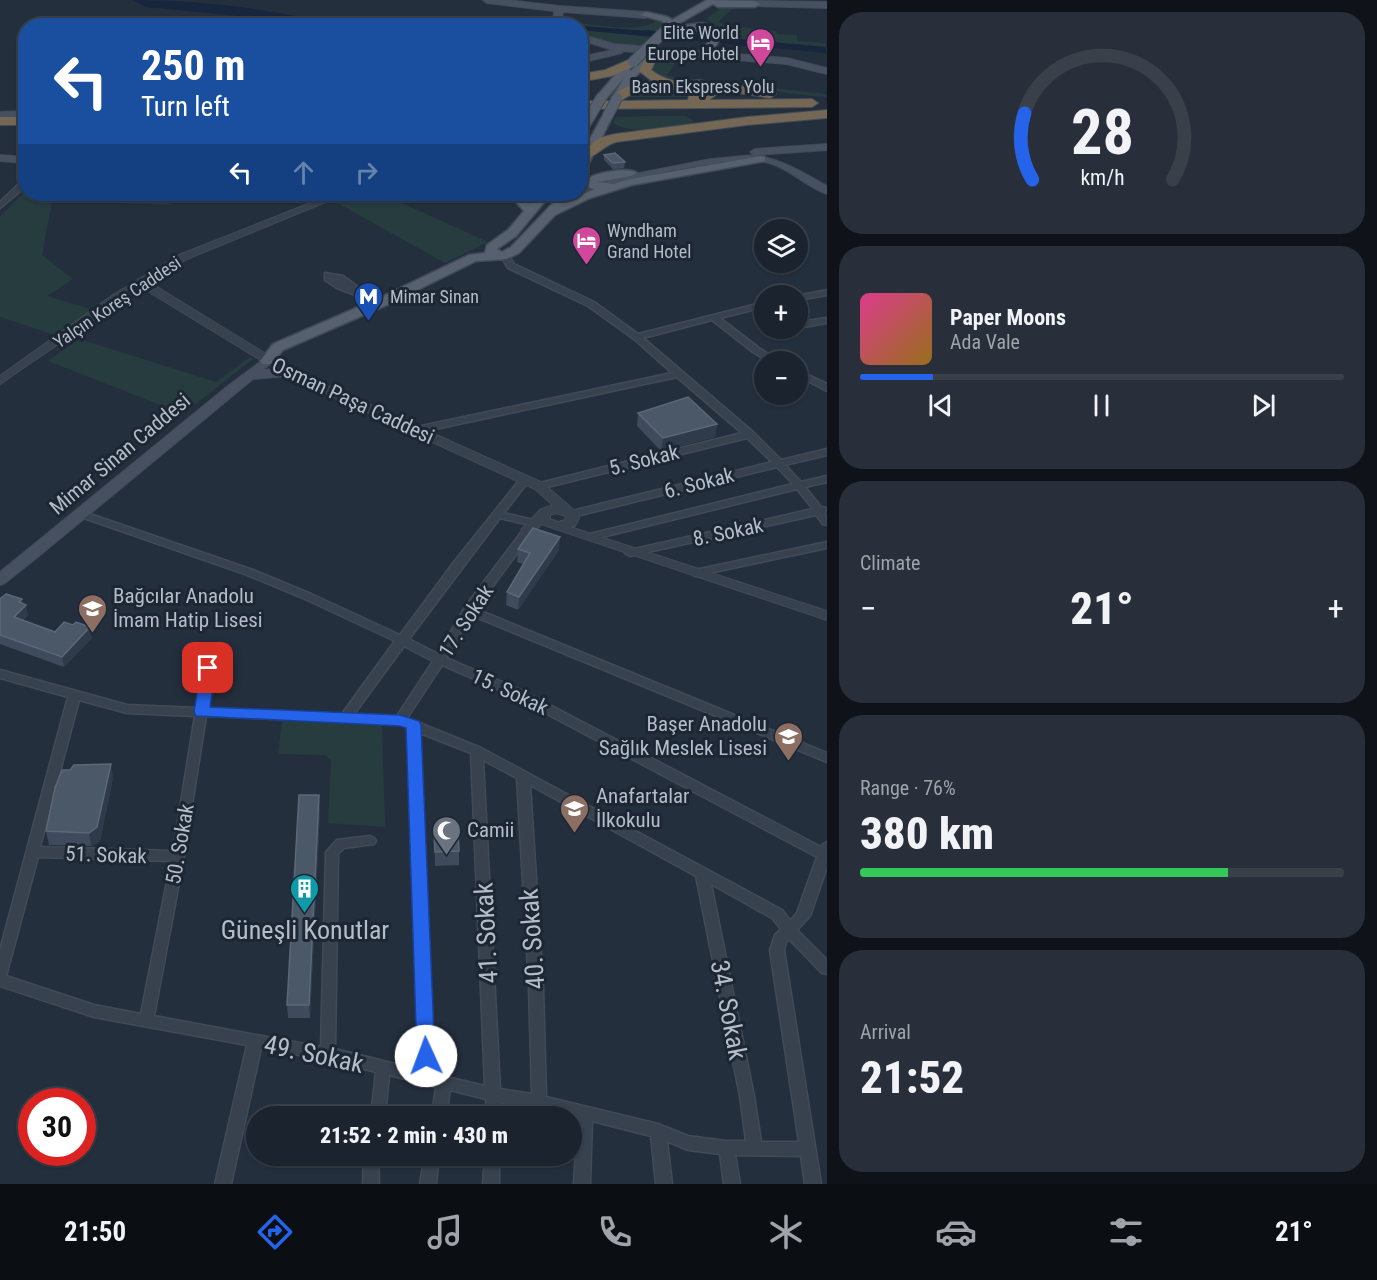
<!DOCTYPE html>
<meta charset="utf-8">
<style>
:root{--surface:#1b232e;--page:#282f3a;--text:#f1f3f6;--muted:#a0a4aa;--line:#39404a;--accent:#2563eb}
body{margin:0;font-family:"Roboto Condensed",sans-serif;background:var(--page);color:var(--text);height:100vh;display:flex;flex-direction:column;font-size:22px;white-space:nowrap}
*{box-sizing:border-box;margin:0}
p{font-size:20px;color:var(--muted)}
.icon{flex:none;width:33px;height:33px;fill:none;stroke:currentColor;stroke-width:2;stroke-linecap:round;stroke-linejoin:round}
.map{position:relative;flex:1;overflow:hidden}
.side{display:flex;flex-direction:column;gap:12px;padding:12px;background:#0f1319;width:550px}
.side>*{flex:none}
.hud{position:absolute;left:18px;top:18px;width:570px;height:183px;border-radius:24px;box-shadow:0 2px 4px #0004,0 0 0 2px var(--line);background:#1a4fa0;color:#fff;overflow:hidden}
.controls{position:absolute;left:754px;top:219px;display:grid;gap:12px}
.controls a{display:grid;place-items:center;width:54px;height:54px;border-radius:50%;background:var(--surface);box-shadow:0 2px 4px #0004,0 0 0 2px var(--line);font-size:30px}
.speed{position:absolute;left:18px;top:1088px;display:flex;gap:12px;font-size:30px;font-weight:700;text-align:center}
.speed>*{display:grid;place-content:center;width:78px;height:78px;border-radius:50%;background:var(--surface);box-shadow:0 2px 4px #0004,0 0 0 2px var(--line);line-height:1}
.speed .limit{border:9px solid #d22;background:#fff;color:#111}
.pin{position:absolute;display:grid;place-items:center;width:51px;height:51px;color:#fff;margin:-26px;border-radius:12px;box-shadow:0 3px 9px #0006}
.me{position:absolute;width:66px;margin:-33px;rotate:358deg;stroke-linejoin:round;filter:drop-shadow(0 0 4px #0008)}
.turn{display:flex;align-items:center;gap:21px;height:126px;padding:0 24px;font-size:27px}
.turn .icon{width:78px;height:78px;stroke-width:2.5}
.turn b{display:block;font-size:42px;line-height:51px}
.lanes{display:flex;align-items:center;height:57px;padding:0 24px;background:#0003;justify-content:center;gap:30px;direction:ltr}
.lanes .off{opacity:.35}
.big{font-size:45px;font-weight:800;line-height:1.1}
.side .card{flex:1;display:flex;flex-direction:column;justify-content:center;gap:9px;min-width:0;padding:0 21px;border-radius:24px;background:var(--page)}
.side .dial{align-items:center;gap:0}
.dial svg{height:156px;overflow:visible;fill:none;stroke:var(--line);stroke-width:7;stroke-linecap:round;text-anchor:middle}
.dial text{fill:var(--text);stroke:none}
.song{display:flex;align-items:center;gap:18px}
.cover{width:72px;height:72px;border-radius:9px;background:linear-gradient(135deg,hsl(330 70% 55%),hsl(40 70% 35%))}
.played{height:6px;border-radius:3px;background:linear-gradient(90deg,var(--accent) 15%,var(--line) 15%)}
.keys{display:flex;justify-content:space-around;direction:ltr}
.heat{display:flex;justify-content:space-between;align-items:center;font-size:33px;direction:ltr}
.charge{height:9px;border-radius:4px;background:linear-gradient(90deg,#34c759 76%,var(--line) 0)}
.trip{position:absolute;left:246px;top:1106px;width:336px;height:60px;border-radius:30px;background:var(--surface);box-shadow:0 2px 4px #0004,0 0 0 2px var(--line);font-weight:800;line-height:60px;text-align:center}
.tabs{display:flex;height:96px;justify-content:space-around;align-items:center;background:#0b0e12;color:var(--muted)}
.tabs .icon{width:42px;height:42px}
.tabs .current{color:var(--accent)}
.tabs b{font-size:27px;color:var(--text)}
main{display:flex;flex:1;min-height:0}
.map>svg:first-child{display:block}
</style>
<main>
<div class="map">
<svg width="827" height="1184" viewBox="0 0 827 1184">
<rect width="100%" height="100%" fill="#242f3e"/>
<path fill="#263c3f" d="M738,4L718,22L730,26L776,31L777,34L797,35V41L826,43V47L726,38L727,32L706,19L723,6Z
M660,18L667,23L660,32L582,26L583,24C607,25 641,35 660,18Z
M580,30L655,37L643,46C623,45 595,44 580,30Z
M668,53L680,54L667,76L826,94V97C791,95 756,88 721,84C697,82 675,82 652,74L649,68Z
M646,88L698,89L705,92L703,97H627L631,93Z
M649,116H686L694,121C685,131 622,135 613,122L616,117Z
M25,192L167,194L172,205L65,201L52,202L42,255L73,279L47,296L93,310L54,335L0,317V216Z
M360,194H382L488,242L445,263L334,201Z
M79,339L216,382L250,357L253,359L183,414L48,361Z
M282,721L382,724L385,827L328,823L331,760L325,755L278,754Z"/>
<path fill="#17263c" d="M132,0C202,0 270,9 338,25H304L270,19L146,7Z
M516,20L555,23L554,26H456Z
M582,26L660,32L655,37L581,30Z
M726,38L826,47V53L723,43Z"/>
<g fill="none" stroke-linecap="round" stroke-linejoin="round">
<path fill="#17263c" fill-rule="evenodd" d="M645,30L745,40L750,43L745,46L642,35V31Z"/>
<path stroke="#3a4453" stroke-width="10" stroke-dasharray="10 4.5" stroke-linecap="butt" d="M580,187L599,184"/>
<defs>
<path id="minor" d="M23,180H26V186L0,208V202Z
M503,256H509L514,264L594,302L638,334L765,302V307L720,318L759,348L780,362H769L753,352L712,320L643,338L753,432L781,460L827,449V455L785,465L801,482L827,476V482L805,487L821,507L827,508L825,512L827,525L823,524L816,515L630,556L625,553L630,550L813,509L797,489L590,540L585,537L590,534L793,484L777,467L572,517L567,514L572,511L772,462L747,438L539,489L536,488L534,486L536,484L742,433L677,377L417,433L414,432L412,430L417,427L672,373L634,339L588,306L508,268L502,258Z
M325,273L343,276L362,290L386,302L385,304H379L337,288L325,280Z
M827,290V295L798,300V296Z
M827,318V323L798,328V322Z
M798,370L827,384V391L798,376Z
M525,476L530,479L504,513L538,521L539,523L538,525L534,526L500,518L409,639L438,654L465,607L523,530H531L532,532L531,534L476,609L827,753V762L471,615L446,658L523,691L821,847L823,844L827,842V867L810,916L797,930L827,960V974L822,973L789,939L786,942L784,950L821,1184H805L801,1156L735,1155L740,1184H724L720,1154L688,1150L667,1141L672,1184H656L651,1136L592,1121L590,1184H574L578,1118L539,1109L501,1103V1116H487L486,1099L450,1090L446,1116H432L436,1087L427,1086L421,1083L389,1075L385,1116H371L376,1072L338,1062L261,1048L231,1184H215L247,1045L94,1017L0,986V950L68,697L0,678V670L127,705L196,708L202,668L208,664L214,668L207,708L342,714L395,641L303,598L245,574L78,516L76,514L78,512H84L253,570L311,594L400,635L454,562L522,477ZM404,646L433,661L397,716L354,714ZM442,665L515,697L817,857L797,913L790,921L782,910L481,748L407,718ZM79,700L127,713L195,716L173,851L40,847ZM206,716L399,724L408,728L420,1070L335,1049L338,854L344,848L374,844L376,841L374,838L370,836L337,840L326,852L321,1047L154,1016L184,856ZM420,733L471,753L485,1086L434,1074ZM483,760L517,778L529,987L532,1094L500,1089ZM530,785L696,876L740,1096L746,1141H726L688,1136L658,1124L546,1097L543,987ZM38,857L171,861L141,1014L94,1005L6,976ZM711,884L772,918L781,929L775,935L770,950L799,1142H761L754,1096Z
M827,542V548L695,576L690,573L695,570Z
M364,1155H378L379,1184H363Z
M425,1155H439L436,1184H420Z
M485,1155H499V1184H483Z"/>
<path id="tertiary" d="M333,194H345L187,259L149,282L292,370L543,483L578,514L579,518L575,526L570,527L827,611V620L541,524L532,535H522L521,532L522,529L540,510L553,505L535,489L284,374L141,287L0,384V376L113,295L179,255ZM556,513L566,516L565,520L558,522L550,519V515Z"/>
<path id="secondary" d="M483,0H507L559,6L646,12L650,15L646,18L563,12L561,26H553L554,11L487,3Z
M755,1L827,2V8L752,6V2Z
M580,34L614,44L786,58L827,68V74L786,64L623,51L622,53L580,63V57L613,50L580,40Z
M26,111V117L0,118V112Z
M827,144V150L755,155L750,152L755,149Z
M0,155L26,157V163L0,161Z
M754,155C782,159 802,172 827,186V194C806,187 791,169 769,163C729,153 641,179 599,187L594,184L599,181L711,159Z
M267,357L273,361L263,370L288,368L294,372L288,376L253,379L39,556L5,583L0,585V572L229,385Z"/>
<path id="primary" d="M707,0L755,1L760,4L755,7H718L713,4L671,28L662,21L641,15L646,12L668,17L672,20Z
M701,23L713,26L723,33L710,56L706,57L701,54L713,34C699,26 686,35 677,29L687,25Z
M652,53L657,56L634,78L621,100L612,98L624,78L605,100H597V96L622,67H630V71Z
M607,114L612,117L586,169L580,172V157L602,117Z
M589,115L594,118L584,136L580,137V124L585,116Z
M761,156L765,157V161L632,185L590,198L555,215L519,253L507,259L476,261L387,305L283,350L272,364H262L260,361L273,344L377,299L469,255L485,253L487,245L508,230L524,211L509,194H520L530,204L539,194H551L516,236L497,249L502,252L511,247L554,202L562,203L595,189L590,188L584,181C592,173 628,166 637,173L631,176L597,182L613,184L630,179Z"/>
<path id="motorway" d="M652,52L658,56L651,70C664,80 683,85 698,80L770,90L776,94L770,98L717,90L716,95L709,100L812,99L818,103L812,107L580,109V101H614L611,98C622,86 636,83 652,81L639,71L648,53ZM650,89H686L704,93L689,95L688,100L620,101L637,91Z
M633,58L637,59V65L612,76L580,82V74L605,70Z
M827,110V118L747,125L616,142C605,145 598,155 587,158L580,154L599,138L615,134L747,117Z
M589,114L595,118L580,129V118Z
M0,117H26V125H0Z"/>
</defs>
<use href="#minor" stroke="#414a57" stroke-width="3"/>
<use href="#tertiary" stroke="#414a57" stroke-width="2"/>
<use href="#secondary" stroke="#414a57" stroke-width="2"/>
<use href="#primary" stroke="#414a57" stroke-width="3"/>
<use href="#motorway" stroke="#434c59" stroke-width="2"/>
<use href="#minor" fill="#38414e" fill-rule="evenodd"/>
<use href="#tertiary" fill="#38414e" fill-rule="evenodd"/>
<use href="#secondary" fill="#465061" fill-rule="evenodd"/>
<use href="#primary" fill="#56606e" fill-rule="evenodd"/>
<use href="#motorway" fill="#746855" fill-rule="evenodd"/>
<defs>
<path id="primary-bridge" d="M633,62L671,25
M607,117L617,98
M589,118L601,98"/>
</defs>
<use href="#primary-bridge" stroke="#414a57" stroke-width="12" stroke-linecap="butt"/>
<use href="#primary-bridge" stroke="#56606e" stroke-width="10"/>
</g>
<path fill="#3f4b5c" d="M604,155L625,162L624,168L613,169L604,160Z
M638,413L717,424L715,437L661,451L637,426Z
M518,549L559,550L518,610L506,605L507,592L523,564L517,562Z
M0,599H22L23,604L28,615L23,620L55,632L92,638L64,667L0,644Z
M113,778L100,841L91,846L49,845L46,831Z
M320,809L310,1018H288L287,1005Z
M434,834L459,851V865L435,866Z"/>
<path fill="#2f3b4b" d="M717,424L715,437L661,451L663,438Z
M560,537L559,550L518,610L519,597Z
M22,599L24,607L26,605L28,615L16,627L14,617L19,602Z
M90,627L92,638L64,667L62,657Z
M111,764L113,778L100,841L91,846L89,833Z
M319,795L320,809L310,1018L309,1005Z"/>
<path fill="#4b5868" stroke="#5c6777" stroke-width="1.5" d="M615,153L625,162L613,163L604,155Z
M688,397L717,424L663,438L638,413Z
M533,528L560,537L519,597L507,592L530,553L518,549Z
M6,594L22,599L19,602L26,605L14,617L55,632L64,622L73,625L76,622L90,627L62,657L0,635V599Z
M111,764L97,827L89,833L46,831L55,788L62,770H70L74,765Z
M299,795H319L309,1005H287Z
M458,833L459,851L435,852L434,834Z"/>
<path fill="#2563eb" stroke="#184099" stroke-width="1.5" d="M208,663L216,668L210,707L400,715L419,721L421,725L435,1056L432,1062L426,1064L419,1062L417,1056L406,728L400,726L196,716L194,712L201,668Z"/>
<defs>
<symbol id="hotel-pin" viewBox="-11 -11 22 30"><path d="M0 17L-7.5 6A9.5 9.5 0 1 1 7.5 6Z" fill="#d1479c" stroke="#1d2633"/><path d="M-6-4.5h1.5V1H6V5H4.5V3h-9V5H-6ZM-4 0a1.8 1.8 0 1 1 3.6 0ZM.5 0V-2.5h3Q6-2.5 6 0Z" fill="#fff"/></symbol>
<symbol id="metro-pin" viewBox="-11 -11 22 30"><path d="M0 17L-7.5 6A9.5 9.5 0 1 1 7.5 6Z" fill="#1a4fb4" stroke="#1d2633"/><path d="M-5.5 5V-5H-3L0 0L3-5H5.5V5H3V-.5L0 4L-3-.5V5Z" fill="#fff"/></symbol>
<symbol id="school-pin" viewBox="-11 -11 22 30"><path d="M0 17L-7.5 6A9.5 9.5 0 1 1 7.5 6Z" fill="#8d6e63" stroke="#1d2633"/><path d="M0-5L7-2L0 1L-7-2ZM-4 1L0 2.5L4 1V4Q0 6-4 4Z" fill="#fff"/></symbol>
<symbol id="mosque-pin" viewBox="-11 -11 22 30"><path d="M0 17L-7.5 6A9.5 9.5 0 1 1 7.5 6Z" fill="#6b7280" stroke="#1d2633"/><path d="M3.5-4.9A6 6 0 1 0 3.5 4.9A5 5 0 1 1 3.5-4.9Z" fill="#fff"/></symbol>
<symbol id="building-pin" viewBox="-11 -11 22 30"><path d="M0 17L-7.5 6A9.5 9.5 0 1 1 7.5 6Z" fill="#0f9aa8" stroke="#1d2633"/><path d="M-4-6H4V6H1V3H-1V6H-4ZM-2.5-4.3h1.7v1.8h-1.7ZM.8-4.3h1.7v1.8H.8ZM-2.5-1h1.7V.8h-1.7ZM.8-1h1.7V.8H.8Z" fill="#fff"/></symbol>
</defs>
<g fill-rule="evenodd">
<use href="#hotel-pin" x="744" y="26" width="33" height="45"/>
<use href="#hotel-pin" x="570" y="224" width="33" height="45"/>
<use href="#metro-pin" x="352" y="280" width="33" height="45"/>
<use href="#school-pin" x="76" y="592" width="33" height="45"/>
<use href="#school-pin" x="772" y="720" width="33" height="45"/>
<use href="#school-pin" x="558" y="792" width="33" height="45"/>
<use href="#mosque-pin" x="430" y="814" width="33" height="45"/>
<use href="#building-pin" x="288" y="872" width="33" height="45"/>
</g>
<g text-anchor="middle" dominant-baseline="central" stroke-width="6" stroke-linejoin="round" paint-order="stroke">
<g font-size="18" fill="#b4bcc9" stroke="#1d2633" text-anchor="start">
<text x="739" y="32" text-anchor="end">Elite World<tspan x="739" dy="21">Europe Hotel</tspan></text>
<text x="607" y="230">Wyndham<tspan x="607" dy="21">Grand Hotel</tspan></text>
<text x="390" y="296">Mimar Sinan</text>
</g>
<g font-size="18" fill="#b4bcc9" stroke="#1d2633">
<text x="703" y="86">Basın Ekspress Yolu</text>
<text transform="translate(117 302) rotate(-34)">Yalçın Koreş Caddesi</text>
</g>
<g font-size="21" fill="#b4bcc9" stroke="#1d2633">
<text transform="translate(353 401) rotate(25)">Osman Paşa Caddesi</text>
<text transform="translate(120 454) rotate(-40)">Mimar Sinan Caddesi</text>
<text transform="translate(644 460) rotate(-14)">5. Sokak</text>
<text transform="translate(699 483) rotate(-14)">6. Sokak</text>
<text transform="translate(728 532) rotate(-12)">8. Sokak</text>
<text transform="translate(466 621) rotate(-57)">17. Sokak</text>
<text transform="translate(510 692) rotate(25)">15. Sokak</text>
<text transform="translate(180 844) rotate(-80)">50. Sokak</text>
<text transform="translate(106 855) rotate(2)">51. Sokak</text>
</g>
<g font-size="21" fill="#b4bcc9" stroke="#1d2633" text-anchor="start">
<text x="113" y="596">Bağcılar Anadolu<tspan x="113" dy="24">İmam Hatip Lisesi</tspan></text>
<text x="767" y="724" text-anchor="end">Başer Anadolu<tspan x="767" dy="24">Sağlık Meslek Lisesi</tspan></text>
<text x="596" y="796">Anafartalar<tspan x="596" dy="24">İlkokulu</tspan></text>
<text x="467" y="830">Camii</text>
</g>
<g font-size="26" fill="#b4bcc9" stroke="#1d2633">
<text x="305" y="930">Güneşli Konutlar</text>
</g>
<g font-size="26" fill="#b4bcc9" stroke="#1d2633">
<text transform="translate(486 933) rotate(-93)">41. Sokak</text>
<text transform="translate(532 939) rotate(-94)">40. Sokak</text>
<text transform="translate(729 1010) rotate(79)">34. Sokak</text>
<text transform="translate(314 1054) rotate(12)">49. Sokak</text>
</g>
</g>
</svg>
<div class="controls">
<a><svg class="icon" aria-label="layers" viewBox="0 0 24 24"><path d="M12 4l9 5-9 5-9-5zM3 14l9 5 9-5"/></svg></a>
<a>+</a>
<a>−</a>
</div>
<div class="speed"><div class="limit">30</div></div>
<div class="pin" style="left:208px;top:668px;background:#d93025"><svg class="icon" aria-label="arrive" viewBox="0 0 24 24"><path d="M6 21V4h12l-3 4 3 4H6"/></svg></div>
<svg class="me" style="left:426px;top:1056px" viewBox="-20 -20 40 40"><circle r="19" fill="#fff"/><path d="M0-13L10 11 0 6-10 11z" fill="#2563eb"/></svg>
<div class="trip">21:52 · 2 min · 430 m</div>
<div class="hud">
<div class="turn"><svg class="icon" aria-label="left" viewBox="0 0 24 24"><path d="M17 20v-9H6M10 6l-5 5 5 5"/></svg><div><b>250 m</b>Turn left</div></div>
<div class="lanes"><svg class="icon" aria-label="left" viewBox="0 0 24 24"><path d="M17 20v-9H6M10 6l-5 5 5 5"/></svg><svg class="icon off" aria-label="ahead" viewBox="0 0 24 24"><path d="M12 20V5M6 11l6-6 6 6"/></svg><svg class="icon off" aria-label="right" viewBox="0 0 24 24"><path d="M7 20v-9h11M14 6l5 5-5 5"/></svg></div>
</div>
</div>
<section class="side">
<div class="card dial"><svg viewBox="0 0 100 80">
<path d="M14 69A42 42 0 1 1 86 69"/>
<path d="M14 69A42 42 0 0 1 10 35" stroke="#2563eb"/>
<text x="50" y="56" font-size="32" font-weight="700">28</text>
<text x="50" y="72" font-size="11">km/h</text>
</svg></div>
<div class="card">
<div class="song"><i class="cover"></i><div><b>Paper Moons</b><p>Ada Vale</p></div></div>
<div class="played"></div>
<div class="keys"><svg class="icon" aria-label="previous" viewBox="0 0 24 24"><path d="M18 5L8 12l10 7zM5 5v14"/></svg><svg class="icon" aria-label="pause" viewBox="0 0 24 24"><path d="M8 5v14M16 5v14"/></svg><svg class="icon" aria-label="next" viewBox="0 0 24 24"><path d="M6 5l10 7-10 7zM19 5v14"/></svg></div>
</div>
<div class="card"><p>Climate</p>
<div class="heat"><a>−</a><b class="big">21°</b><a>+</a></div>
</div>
<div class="card"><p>Range · 76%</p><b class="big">380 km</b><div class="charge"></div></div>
<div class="card"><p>Arrival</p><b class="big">21:52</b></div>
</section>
</main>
<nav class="tabs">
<b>21:50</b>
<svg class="icon current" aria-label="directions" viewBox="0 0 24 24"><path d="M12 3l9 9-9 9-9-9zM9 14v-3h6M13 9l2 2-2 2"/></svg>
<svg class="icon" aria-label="music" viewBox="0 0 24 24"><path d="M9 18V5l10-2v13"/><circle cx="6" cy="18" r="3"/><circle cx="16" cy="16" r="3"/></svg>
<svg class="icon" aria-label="phone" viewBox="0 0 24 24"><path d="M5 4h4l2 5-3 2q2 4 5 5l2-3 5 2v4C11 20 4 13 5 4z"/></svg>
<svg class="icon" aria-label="climate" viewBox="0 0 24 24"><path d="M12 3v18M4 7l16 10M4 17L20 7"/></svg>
<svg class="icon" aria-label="car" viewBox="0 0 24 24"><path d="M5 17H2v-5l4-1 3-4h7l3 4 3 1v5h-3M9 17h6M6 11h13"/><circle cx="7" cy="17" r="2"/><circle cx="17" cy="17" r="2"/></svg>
<svg class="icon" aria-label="filters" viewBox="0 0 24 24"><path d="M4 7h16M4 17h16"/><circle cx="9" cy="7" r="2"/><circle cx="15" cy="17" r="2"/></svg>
<b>21°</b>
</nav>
